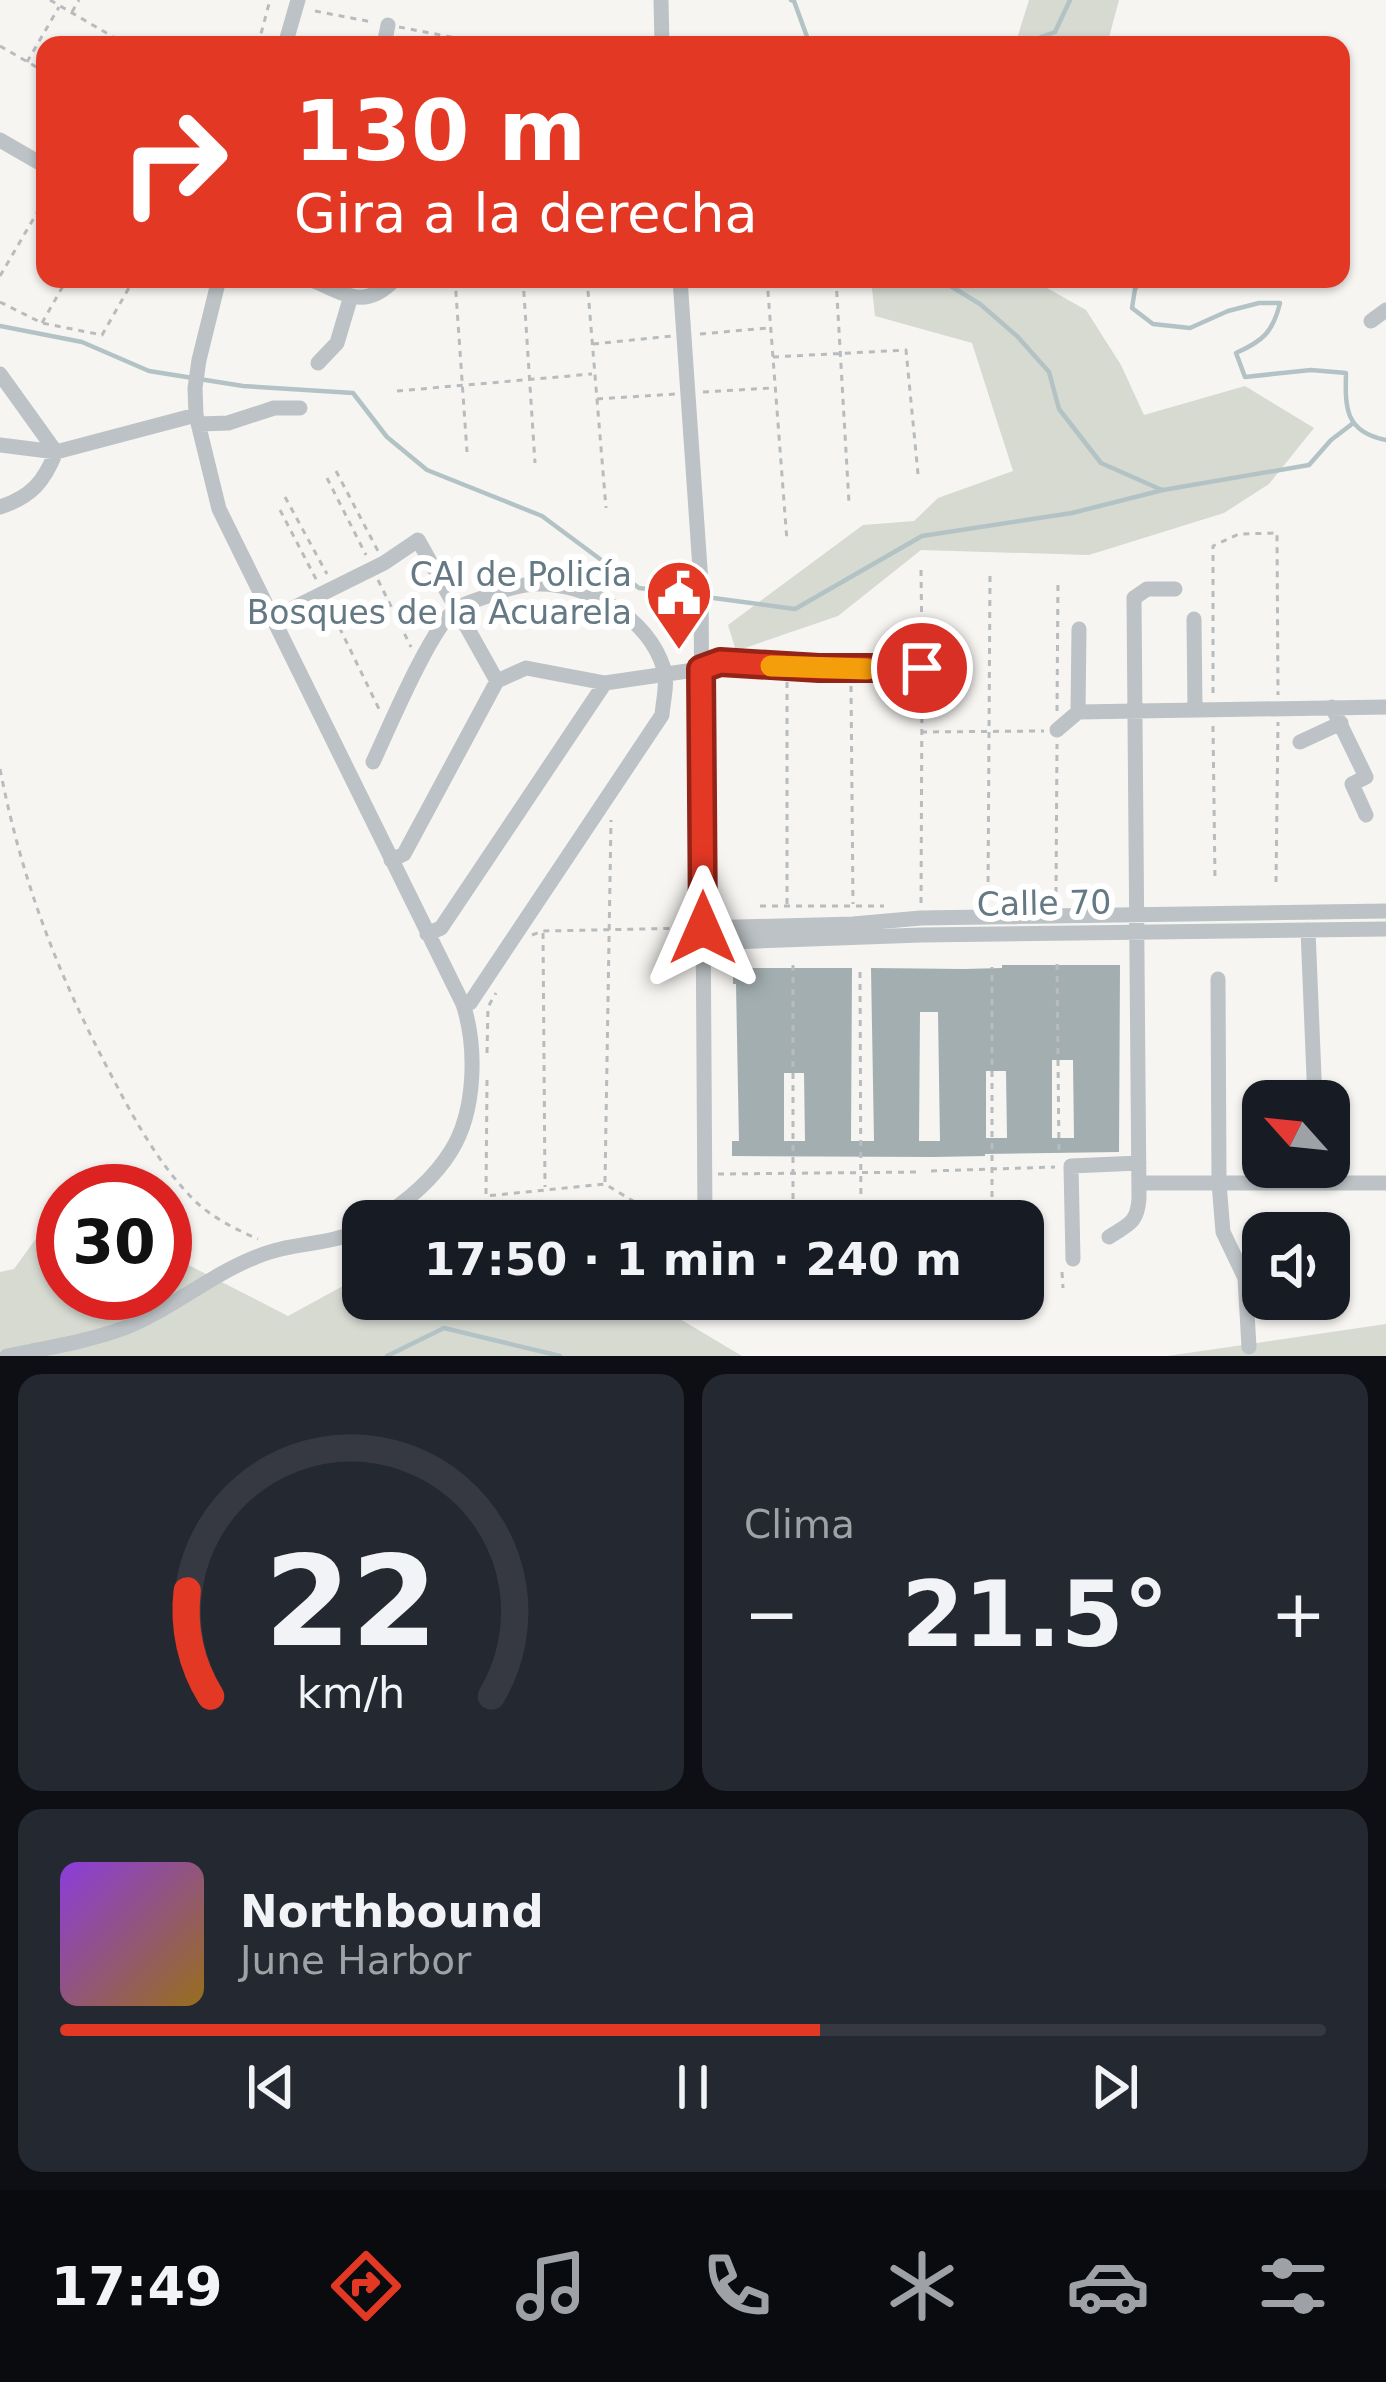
<!DOCTYPE html>
<html lang="es">
<meta charset="utf-8">
<style>
:root{--surface:#171b24;--page:#242831;--text:#f1f3f6;--muted:#9ea1a6;--line:#363941;--accent:#e33824}
body{margin:0;font-family:"DejaVu Sans",sans-serif;background:var(--page);color:var(--text);height:100vh;display:flex;flex-direction:column;font-size:45px;white-space:nowrap}
*{box-sizing:border-box;margin:0}
p{font-size:39px;color:var(--muted)}
.icon{flex:none;width:66px;height:66px;fill:none;stroke:currentColor;stroke-width:2;stroke-linecap:round;stroke-linejoin:round}
.map{position:relative;height:1356px;overflow:hidden}
.details{display:flex;flex-direction:column;gap:18px;padding:18px;background:#0d0f14;flex:1}
.details>*{flex:none}
.banner{position:absolute;left:36px;top:36px;width:1314px;height:252px;border-radius:24px;box-shadow:0 3px 9px #0004;background:#e33824;color:#fff;overflow:hidden}
.needle{width:78px;rotate:297deg}
.controls{position:absolute;left:1242px;top:1080px;display:grid;gap:24px}
.controls a{display:grid;place-items:center;width:108px;height:108px;border-radius:24px;background:var(--surface);box-shadow:0 3px 9px #0004;font-size:60px}
.speed{position:absolute;left:36px;top:1164px;display:flex;gap:24px;font-size:60px;font-weight:700;text-align:center}
.speed>*{display:grid;place-content:center;width:156px;height:156px;border-radius:50%;background:var(--surface);box-shadow:0 3px 9px #0004;line-height:1}
.speed .limit{border:18px solid #d22;background:#fff;color:#111}
.pin{position:absolute;display:grid;place-items:center;width:102px;height:102px;color:#fff;margin:-51px;border:6px solid #fff;border-radius:50%;box-shadow:0 3px 12px #0007}
.me{position:absolute;width:132px;margin:-66px;rotate:0deg;stroke-linejoin:round;filter:drop-shadow(0 0 9px #0008)}
.turn{display:flex;align-items:center;gap:42px;height:252px;padding:0 60px;font-size:54px}
.turn .icon{width:156px;height:156px;stroke-width:2.5}
.turn b{display:block;font-size:84px;line-height:102px}
.big{font-size:90px;font-weight:700;line-height:1.1}
.details .widget{flex:1;display:flex;flex-direction:column;justify-content:center;gap:18px;min-width:0;padding:0 42px;border-radius:24px;background:var(--page)}
.details .dial{align-items:center;gap:0}
.dial svg{height:312px;overflow:visible;fill:none;stroke:var(--line);stroke-width:7;stroke-linecap:round;text-anchor:middle}
.dial text{fill:var(--text);stroke:none}
.song{display:flex;align-items:center;gap:36px}
.cover{width:144px;height:144px;border-radius:18px;background:linear-gradient(135deg,hsl(270 70% 55%),hsl(40 70% 35%))}
.played{height:12px;border-radius:6px;background:linear-gradient(90deg,var(--accent) 60%,var(--line) 60%)}
.keys{display:flex;justify-content:space-around;direction:ltr}
.heat{display:flex;justify-content:space-between;align-items:center;font-size:66px;direction:ltr}
.details .tiles{flex:1;display:grid;gap:18px;grid-template-columns:1fr 1fr}
.widget:last-child{grid-column:span 2}
.trip{position:absolute;left:342px;top:1200px;width:702px;height:120px;border-radius:24px;background:var(--surface);box-shadow:0 3px 9px #0004;font-weight:700;line-height:120px;text-align:center}
.tab-bar{display:flex;height:192px;justify-content:space-around;align-items:center;background:#090b0e;color:var(--muted)}
.tab-bar .icon{width:84px;height:84px}
.tab-bar .current{color:var(--accent)}
.tab-bar b{font-size:54px;color:var(--text)}
.map>svg:first-child{display:block}
</style>
<div class="map">
<svg width="1386" height="1356" viewBox="0 0 1386 1356">
<rect width="100%" height="100%" fill="#f6f5f2"/>
<path fill="#d6dad1" d="M1029,0H1119L1107,45H1015Z
M871,279H1031L1086,310L1121,365L1144,415L1245,386L1314,428L1269,484L1224,513L1089,555L921,550L838,616L736,651L728,625L863,525L914,521L938,498L1013,471L972,343L875,316Z
M63,1201V1293H165V1253L288,1316L363,1275V1299H560L596,1311L599,1299H681L680,1319L742,1356H0V1272L14,1269Z
M1386,1324V1356H1167Z"/>
<g fill="none" stroke-linecap="round" stroke-linejoin="round">
<path stroke="#b3c3c5" stroke-width="4.5" d="M791,0L794,1L810,45
M1030,45L1041,37L1055,32L1070,0
M939,279L980,304L1017,336L1049,372L1059,409L1101,463L1162,490
M1142,279L1135,289L1132,308L1153,324L1190,328L1228,311L1259,303H1280C1273,332 1263,341 1236,353L1245,377L1311,370L1346,373C1345,408 1345,432 1386,440
M0,326L82,342L149,371L243,386L353,393L387,437L427,470L542,516L639,588L695,596
M706,597L795,609L922,536L1072,513L1163,490L1309,465L1331,440L1352,424
M387,1356L444,1328L560,1356"/>
</g>
<path fill="#a3aeb1" fill-rule="evenodd" d="M1002,965H1120L1119,1152L985,1154V1156L934,1157L732,1156V1141H739L736,984H733V968H852L851,1141H874L871,968L964,969L1002,968ZM920,1012H938L940,1141H919ZM1052,1060H1073L1074,1138H1052ZM986,1071H1006L1007,1138H986ZM784,1073H804L805,1141H784Z"/>
<g fill="none" stroke-linecap="round" stroke-linejoin="round">
<path stroke="#b8bcbe" stroke-width="3" stroke-dasharray="6 6" stroke-linecap="butt" d="M50,0L127,45
M315,11L372,22
M72,12L79,0
M399,27L492,45
M258,45L270,0
M0,46L45,72
M27,62L59,7
M0,276L45,199
M455,279L467,452
M523,279L535,463
M587,279L606,508
M767,279L787,541
M836,279L849,503
M0,302L42,323L102,335L134,279
M42,323L67,279
M700,334L768,328
M593,344L672,336
M773,357L906,350L918,474
M397,391L592,374
M703,392L771,388
M597,399L676,394
M336,471L378,551
M327,478L366,555
M285,497L327,574
M280,510L317,581
M921,570L922,651
M378,580L411,647
M329,606L380,711
M851,686L853,904
M1213,693V546L1239,534L1277,533L1278,695
M1057,711L1058,579
M1213,726L1215,880
M921,732L1044,731
M0,769C22,881 56,970 109,1071C133,1117 158,1164 195,1201C213,1218 235,1229 258,1239
M1276,882L1278,722
M1056,893L1057,744
M988,894L990,575
M921,903L922,685
M787,904V680
M760,906H884
M543,933L545,1187
M532,935L543,931L690,928
M1057,964L1059,1154
M793,965V1221
M860,972L861,1221
M487,1053L488,1007L496,993
M487,1080L486,1196L605,1184L638,1204L691,1205
M931,1171L1055,1167
M718,1174L920,1172
M605,1182L611,820
M992,1221V967
M1062,1272L1063,1288
M793,1299L794,1319
M861,1299V1317"/>
<path stroke="#bcc2c5" stroke-width="15" d="M661,0L662,45
M285,45L298,0
M384,45L388,25
M0,140L45,166
M219,279L199,360L195,388L196,415L219,509L463,1004C477,1047 476,1111 451,1151C433,1180 405,1203 376,1221
M310,279C345,294 365,311 395,279
M680,279L701,583L705,1221
M1371,321L1386,310
M318,363L337,343L351,296
M0,374L56,452
M199,424L228,423L274,408H300
M0,445L56,452
M0,507C31,497 44,482 56,452L196,415
M271,619L384,563L418,540L497,681
M1194,619L1195,710
M1332,707L1366,777L1352,784L1366,815
M1078,712L1079,629
M1057,730L1078,712L1386,707
M1300,742L1341,723
M373,762C388,730 431,627 456,609C462,604 474,601 482,598C499,592 515,585 535,584C587,582 648,617 664,669C668,683 663,701 662,715L470,1003L463,1004
M391,860L404,854L497,681L526,668L605,683L701,669L720,662L850,669L922,668
M703,928L853,924L921,918L1386,911
M1308,930L1315,1101
M427,934L441,928L605,683
M703,943L921,935L1386,929
M1218,979L1219,1183L1223,1232L1245,1278L1249,1347
M1140,1183H1386
M1109,1237C1128,1224 1137,1224 1139,1199L1134,598L1147,589H1175
M1073,1259L1071,1166L1139,1163
M706,1299V1309
M7,1356C47,1348 86,1342 124,1328C170,1310 210,1275 256,1257C290,1242 329,1246 363,1229"/>
</g>
<g fill="none" stroke-linecap="round" stroke-linejoin="round">
<defs>
<path id="route" d="M703,928L701,669L720,662L819,668H922"/>
</defs>
<use href="#route" stroke="#942417" stroke-width="30"/>
<use href="#route" stroke="#e33824" stroke-width="21"/>
<path stroke="#f59e0b" stroke-width="21" d="M771,666L867,669"/>
</g>
<defs>
<symbol id="civic-pin" viewBox="-11 -11 22 30"><path d="M0 17L-7.5 6A9.5 9.5 0 1 1 7.5 6Z" fill="#e33824" stroke="#fff"/><path d="M-.6-6.5H3V-4.5H.6V-3L4-1V1h2V6H-6V1h2V-1L-.6-3ZM-1.2 2.5V6h2.4V2.5Z" fill="#fff"/></symbol>
</defs>
<g fill-rule="evenodd">
<use href="#civic-pin" x="641" y="555" width="76" height="104"/>
</g>
<g text-anchor="middle" dominant-baseline="central" stroke-width="12" stroke-linejoin="round" paint-order="stroke">
<g font-size="33" fill="#647983" stroke="#fff" text-anchor="end">
<text x="632" y="574">CAI de Policía<tspan x="632" dy="38">Bosques de la Acuarela</tspan></text>
</g>
<g font-size="33" fill="#647983" stroke="#fff">
<text transform="translate(1044 903) rotate(-1)">Calle 70</text>
</g>
</g>
</svg>
<div class="controls">
<a><svg class="needle" viewBox="-14 -14 28 28"><path d="M0-13l5 13h-10z" fill="#e53935"/><path d="M0 13l5-13h-10z" fill="#9ea1a6"/></svg></a>
<a><svg class="icon" aria-label="sound" viewBox="0 0 24 24"><path d="M4 9h4l5-4v14l-5-4H4zM17 9q2 3 0 6"/></svg></a>
</div>
<div class="speed"><div class="limit">30</div></div>
<div class="pin" style="left:922px;top:668px;background:#d93025"><svg class="icon" aria-label="arrive" viewBox="0 0 24 24"><path d="M6 21V4h12l-3 4 3 4H6"/></svg></div>
<svg class="me" style="left:703px;top:928px" viewBox="-20 -20 40 40"><path d="M0-17L14 15 0 8-14 15z" fill="#e33824" stroke="#fff" stroke-width="4"/></svg>
<div class="trip">17:50 · 1 min · 240 m</div>
<div class="banner">
<div class="turn"><svg class="icon" aria-label="right" viewBox="0 0 24 24"><path d="M7 20v-9h11M14 6l5 5-5 5"/></svg><div><b>130 m</b>Gira a la derecha</div></div>
</div>
</div>
<section class="details">
<div class="tiles">
<div class="widget dial"><svg viewBox="0 0 100 80">
<path d="M14 69A42 42 0 1 1 86 69"/>
<path d="M14 69A42 42 0 0 1 8 42" stroke="#e33824"/>
<text x="50" y="56" font-size="32" font-weight="700">22</text>
<text x="50" y="72" font-size="11">km/h</text>
</svg></div>
<div class="widget"><p>Clima</p>
<div class="heat"><a>−</a><b class="big">21.5°</b><a>+</a></div>
</div>
<div class="widget">
<div class="song"><i class="cover"></i><div><b>Northbound</b><p>June Harbor</p></div></div>
<div class="played"></div>
<div class="keys"><svg class="icon" aria-label="previous" viewBox="0 0 24 24"><path d="M18 5L8 12l10 7zM5 5v14"/></svg><svg class="icon" aria-label="pause" viewBox="0 0 24 24"><path d="M8 5v14M16 5v14"/></svg><svg class="icon" aria-label="next" viewBox="0 0 24 24"><path d="M6 5l10 7-10 7zM19 5v14"/></svg></div>
</div>
</div>
</section>
<nav class="tab-bar">
<b>17:49</b>
<svg class="icon current" aria-label="directions" viewBox="0 0 24 24"><path d="M12 3l9 9-9 9-9-9zM9 14v-3h6M13 9l2 2-2 2"/></svg>
<svg class="icon" aria-label="music" viewBox="0 0 24 24"><path d="M9 18V5l10-2v13"/><circle cx="6" cy="18" r="3"/><circle cx="16" cy="16" r="3"/></svg>
<svg class="icon" aria-label="phone" viewBox="0 0 24 24"><path d="M5 4h4l2 5-3 2q2 4 5 5l2-3 5 2v4C11 20 4 13 5 4z"/></svg>
<svg class="icon" aria-label="climate" viewBox="0 0 24 24"><path d="M12 3v18M4 7l16 10M4 17L20 7"/></svg>
<svg class="icon" aria-label="car" viewBox="0 0 24 24"><path d="M5 17H2v-5l4-1 3-4h7l3 4 3 1v5h-3M9 17h6M6 11h13"/><circle cx="7" cy="17" r="2"/><circle cx="17" cy="17" r="2"/></svg>
<svg class="icon" aria-label="filters" viewBox="0 0 24 24"><path d="M4 7h16M4 17h16"/><circle cx="9" cy="7" r="2"/><circle cx="15" cy="17" r="2"/></svg>
</nav>
